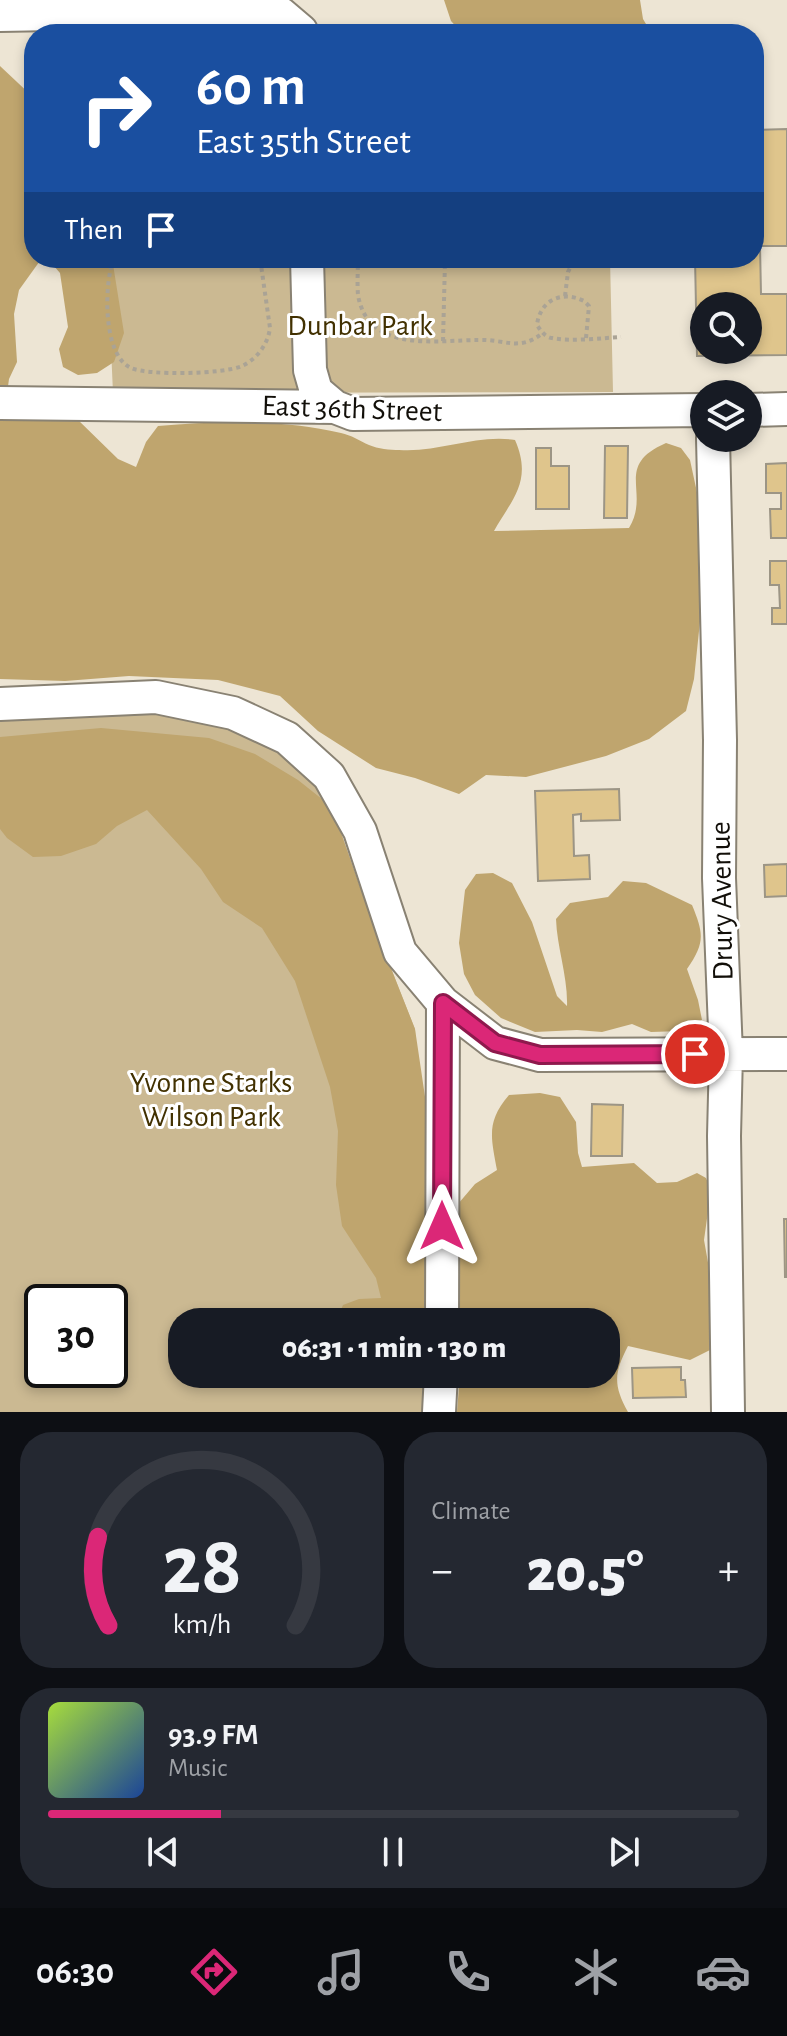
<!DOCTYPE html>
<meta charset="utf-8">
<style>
:root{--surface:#171b24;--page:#242831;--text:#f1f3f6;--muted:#9ea1a6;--line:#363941;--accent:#db2777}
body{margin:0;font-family:"Alegreya Sans",sans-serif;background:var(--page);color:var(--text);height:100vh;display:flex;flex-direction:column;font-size:30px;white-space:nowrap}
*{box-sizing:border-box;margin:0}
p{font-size:26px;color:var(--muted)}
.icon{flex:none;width:44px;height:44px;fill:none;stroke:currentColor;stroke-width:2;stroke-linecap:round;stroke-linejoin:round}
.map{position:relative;height:1412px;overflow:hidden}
.drawer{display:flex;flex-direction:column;gap:20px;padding:20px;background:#0d0f14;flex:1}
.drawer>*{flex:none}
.hud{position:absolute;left:24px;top:24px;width:740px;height:244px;border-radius:32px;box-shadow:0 4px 12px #0003;background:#1a4fa0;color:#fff;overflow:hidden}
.buttons{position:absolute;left:690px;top:292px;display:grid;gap:16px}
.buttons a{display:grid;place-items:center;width:72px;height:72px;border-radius:50%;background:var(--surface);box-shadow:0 4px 12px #0003;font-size:40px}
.speed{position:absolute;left:24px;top:1284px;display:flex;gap:16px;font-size:40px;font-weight:700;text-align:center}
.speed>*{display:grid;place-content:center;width:104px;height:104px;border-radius:50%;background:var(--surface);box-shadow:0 4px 12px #0003;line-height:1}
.speed .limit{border:4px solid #111;border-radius:12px;background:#fff;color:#111}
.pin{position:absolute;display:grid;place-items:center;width:68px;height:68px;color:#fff;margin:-34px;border:4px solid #fff;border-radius:50%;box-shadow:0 2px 8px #0007}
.me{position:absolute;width:88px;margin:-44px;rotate:0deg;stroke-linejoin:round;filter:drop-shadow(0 0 6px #0008)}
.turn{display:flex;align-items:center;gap:28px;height:168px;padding:0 40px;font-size:36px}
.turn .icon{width:104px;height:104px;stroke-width:2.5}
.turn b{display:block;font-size:56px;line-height:68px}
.then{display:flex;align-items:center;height:76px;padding:0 40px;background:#0003;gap:16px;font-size:30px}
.big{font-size:60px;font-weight:800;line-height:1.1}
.drawer .card{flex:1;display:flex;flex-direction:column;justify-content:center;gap:12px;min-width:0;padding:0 28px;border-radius:32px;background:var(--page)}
.drawer .dial{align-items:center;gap:0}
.dial svg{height:208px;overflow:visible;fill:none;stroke:var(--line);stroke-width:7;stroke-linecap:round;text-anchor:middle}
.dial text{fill:var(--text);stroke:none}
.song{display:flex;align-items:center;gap:24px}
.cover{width:96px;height:96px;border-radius:12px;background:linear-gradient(135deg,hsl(80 70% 55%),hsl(220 70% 35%))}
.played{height:8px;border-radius:4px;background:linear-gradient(90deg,var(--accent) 25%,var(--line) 25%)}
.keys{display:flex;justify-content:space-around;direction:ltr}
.heat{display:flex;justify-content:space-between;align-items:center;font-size:44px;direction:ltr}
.drawer .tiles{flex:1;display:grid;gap:20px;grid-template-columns:1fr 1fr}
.card:last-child{grid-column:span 2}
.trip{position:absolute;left:168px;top:1308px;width:452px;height:80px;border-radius:32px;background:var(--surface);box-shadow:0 4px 12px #0003;font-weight:800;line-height:80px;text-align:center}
.menu{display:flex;height:128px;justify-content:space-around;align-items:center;background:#090b0e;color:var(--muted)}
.menu .icon{width:56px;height:56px}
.menu .active{color:var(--accent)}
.menu b{font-size:36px;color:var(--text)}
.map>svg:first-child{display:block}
</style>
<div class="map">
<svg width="787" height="1412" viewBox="0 0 787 1412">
<rect width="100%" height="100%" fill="#ede5d4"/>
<path fill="#cbb992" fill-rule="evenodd" d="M107,258H610L613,392L113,393Z
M164,710L218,722L263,740L311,773L332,807L368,910L415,1029L431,1322H182V1374H430L427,1412H0V716ZM42,1302H110V1370H42Z"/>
<path fill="#bfa56e" d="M444,0H640L643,19L652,34H463L451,21Z
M0,66L34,98V258H42L19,290L14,314L17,362L9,379L4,416L76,418L118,459L136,467L146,442L158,426C218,421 282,419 341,433C351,435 360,441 369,445C378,449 390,450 399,450C438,453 476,434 515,440C533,481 512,499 494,531L629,528C651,492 613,466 666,443L681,448L690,460L704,525V583L694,679L686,711L649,739L606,756L526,777L486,775L459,794L415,778L376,768L318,731L280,696L218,680L129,676L65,681L0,679Z
M47,258H112L124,333L114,362L97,373L78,375L63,367L59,349L68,327L60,273Z
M101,728L209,738L255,754L298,780L332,807L368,910L415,1029L428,1117L431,1322H338L337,1319L343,1305L359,1299L381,1298L376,1278L342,1226L336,1185L338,1131L330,1087L295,981L262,928L223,902L201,869L147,810L117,826L96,844L61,856L33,857L7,838L0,829V737Z
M493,873L512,883L532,922L557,996L567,1006C568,977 557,948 556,919L570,903L608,897L623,881L646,883L692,905C704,934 705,943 687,969L698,1000L702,1020L682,1031L651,1032L632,1024L602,1032L577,1030L535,1032L501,1018L475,995L464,974L459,943L465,890L476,874Z
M540,1093L560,1097L576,1122L578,1153L582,1167L634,1163L657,1183L677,1182L697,1173L706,1178L711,1190L704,1240L714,1296L710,1350L690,1360L628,1346C614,1373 613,1385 628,1412H457L460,1374H606V1322H459L460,1274L456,1230L458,1204L475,1184L497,1170C491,1137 486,1122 509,1095Z"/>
<path fill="#dfc58c" stroke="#9c9585" stroke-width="2" fill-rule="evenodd" d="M787,129V246H760L761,294H787V355L697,356L695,258H754V130ZM704,306H748V350H704Z
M415,258H489V260L415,262Z
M605,446H628L627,518H604Z
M536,448H551V466H569V509H536Z
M787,463V538H771L770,509H781V493H766V464Z
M770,561H787V624H772V608H780L779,585H770Z
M619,789L620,820L581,821V814L573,815L574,856L589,855L590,879L538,881L535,791Z
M787,864V896L765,897L764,865Z
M592,1104L623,1105L622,1156H591Z
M784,1219H787V1277H785Z
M681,1367V1380H685L686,1397L633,1398L632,1368Z"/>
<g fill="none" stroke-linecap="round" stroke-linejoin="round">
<defs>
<path id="minor" d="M0,15L265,10L281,14L301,31
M307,258L310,370L316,391L335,407
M0,403L335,407L353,414L704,410
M748,410L787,409
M713,438L720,740L719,878L726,1054L724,1136L728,1412
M0,704L156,697L233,713L287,738L329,776L360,831L400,952L443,1003L495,1043L540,1055L787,1054
M442,1322L443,1003
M439,1412L441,1374"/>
</defs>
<use href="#minor" stroke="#898273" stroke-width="36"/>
<path stroke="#aaa395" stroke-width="4" stroke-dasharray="4 4" stroke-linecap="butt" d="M114,258C104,282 102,355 131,368C150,376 224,374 242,366C257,359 268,344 270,328L260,258
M358,258C358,270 357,283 358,295C368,354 437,340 479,340C506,339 518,352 543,333
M565,296L568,272L575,258
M586,338L589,306L584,301C562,290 540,300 537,325C541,331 545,337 552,338C571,342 602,338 621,337
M443,341L445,261"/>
<use href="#minor" stroke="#fff" stroke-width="32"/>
</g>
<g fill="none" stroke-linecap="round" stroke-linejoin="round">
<defs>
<path id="route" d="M442,1226L443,1003L495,1043L540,1055L695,1054"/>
</defs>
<use href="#route" stroke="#8e194d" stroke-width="20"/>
<use href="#route" stroke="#db2777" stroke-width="14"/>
</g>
<g text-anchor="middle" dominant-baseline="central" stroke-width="6" stroke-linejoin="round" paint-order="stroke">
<g font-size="30" fill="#423101" stroke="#fff">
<text x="360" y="326">Dunbar Park</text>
<text x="211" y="1083">Yvonne Starks<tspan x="211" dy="34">Wilson Park</tspan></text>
</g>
<g font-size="30" fill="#120f09" stroke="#fff">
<text transform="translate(352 409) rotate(2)">East 36th Street</text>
<text transform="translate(722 901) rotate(-91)">Drury Avenue</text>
</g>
</g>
</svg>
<div class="buttons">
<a><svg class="icon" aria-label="search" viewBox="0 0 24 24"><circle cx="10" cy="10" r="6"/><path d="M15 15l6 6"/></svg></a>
<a><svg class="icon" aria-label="layers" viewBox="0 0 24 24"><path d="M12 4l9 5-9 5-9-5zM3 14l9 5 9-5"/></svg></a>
</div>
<div class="speed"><div class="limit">30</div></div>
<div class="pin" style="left:695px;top:1054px;background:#d93025"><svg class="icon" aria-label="arrive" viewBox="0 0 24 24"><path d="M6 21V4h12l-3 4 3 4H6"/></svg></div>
<svg class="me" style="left:442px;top:1226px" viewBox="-20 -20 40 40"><path d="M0-17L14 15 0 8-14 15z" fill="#db2777" stroke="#fff" stroke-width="4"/></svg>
<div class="trip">06:31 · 1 min · 130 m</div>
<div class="hud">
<div class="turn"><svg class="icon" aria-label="right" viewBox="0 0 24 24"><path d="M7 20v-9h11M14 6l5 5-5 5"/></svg><div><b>60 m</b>East 35th Street</div></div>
<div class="then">Then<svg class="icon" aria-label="arrive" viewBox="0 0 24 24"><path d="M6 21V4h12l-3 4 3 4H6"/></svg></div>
</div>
</div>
<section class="drawer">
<div class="tiles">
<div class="card dial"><svg viewBox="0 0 100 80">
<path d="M14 69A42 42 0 1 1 86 69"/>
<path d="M14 69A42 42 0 0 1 10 35" stroke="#db2777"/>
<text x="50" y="56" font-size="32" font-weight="700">28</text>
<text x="50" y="72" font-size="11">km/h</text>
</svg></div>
<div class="card"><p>Climate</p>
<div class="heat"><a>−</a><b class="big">20.5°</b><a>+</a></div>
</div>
<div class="card">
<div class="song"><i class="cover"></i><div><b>93.9 FM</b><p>Music</p></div></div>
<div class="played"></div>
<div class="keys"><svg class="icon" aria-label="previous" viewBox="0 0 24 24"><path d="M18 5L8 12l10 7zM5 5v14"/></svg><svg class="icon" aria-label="pause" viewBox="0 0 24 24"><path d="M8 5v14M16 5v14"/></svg><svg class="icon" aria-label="next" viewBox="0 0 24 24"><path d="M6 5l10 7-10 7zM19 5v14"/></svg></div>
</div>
</div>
</section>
<nav class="menu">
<b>06:30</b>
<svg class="icon active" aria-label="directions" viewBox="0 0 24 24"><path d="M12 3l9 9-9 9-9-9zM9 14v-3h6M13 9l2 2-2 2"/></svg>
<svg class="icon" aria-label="music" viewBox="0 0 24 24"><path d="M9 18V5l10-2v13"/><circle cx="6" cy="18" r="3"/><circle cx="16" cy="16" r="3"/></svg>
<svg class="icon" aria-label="phone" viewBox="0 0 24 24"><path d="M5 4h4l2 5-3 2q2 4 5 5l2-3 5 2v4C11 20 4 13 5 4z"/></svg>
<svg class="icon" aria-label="climate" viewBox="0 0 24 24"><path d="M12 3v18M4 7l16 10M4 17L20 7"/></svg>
<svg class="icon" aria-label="car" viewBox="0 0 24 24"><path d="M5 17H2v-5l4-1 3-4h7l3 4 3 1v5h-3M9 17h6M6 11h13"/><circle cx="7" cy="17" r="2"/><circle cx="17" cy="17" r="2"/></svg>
</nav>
